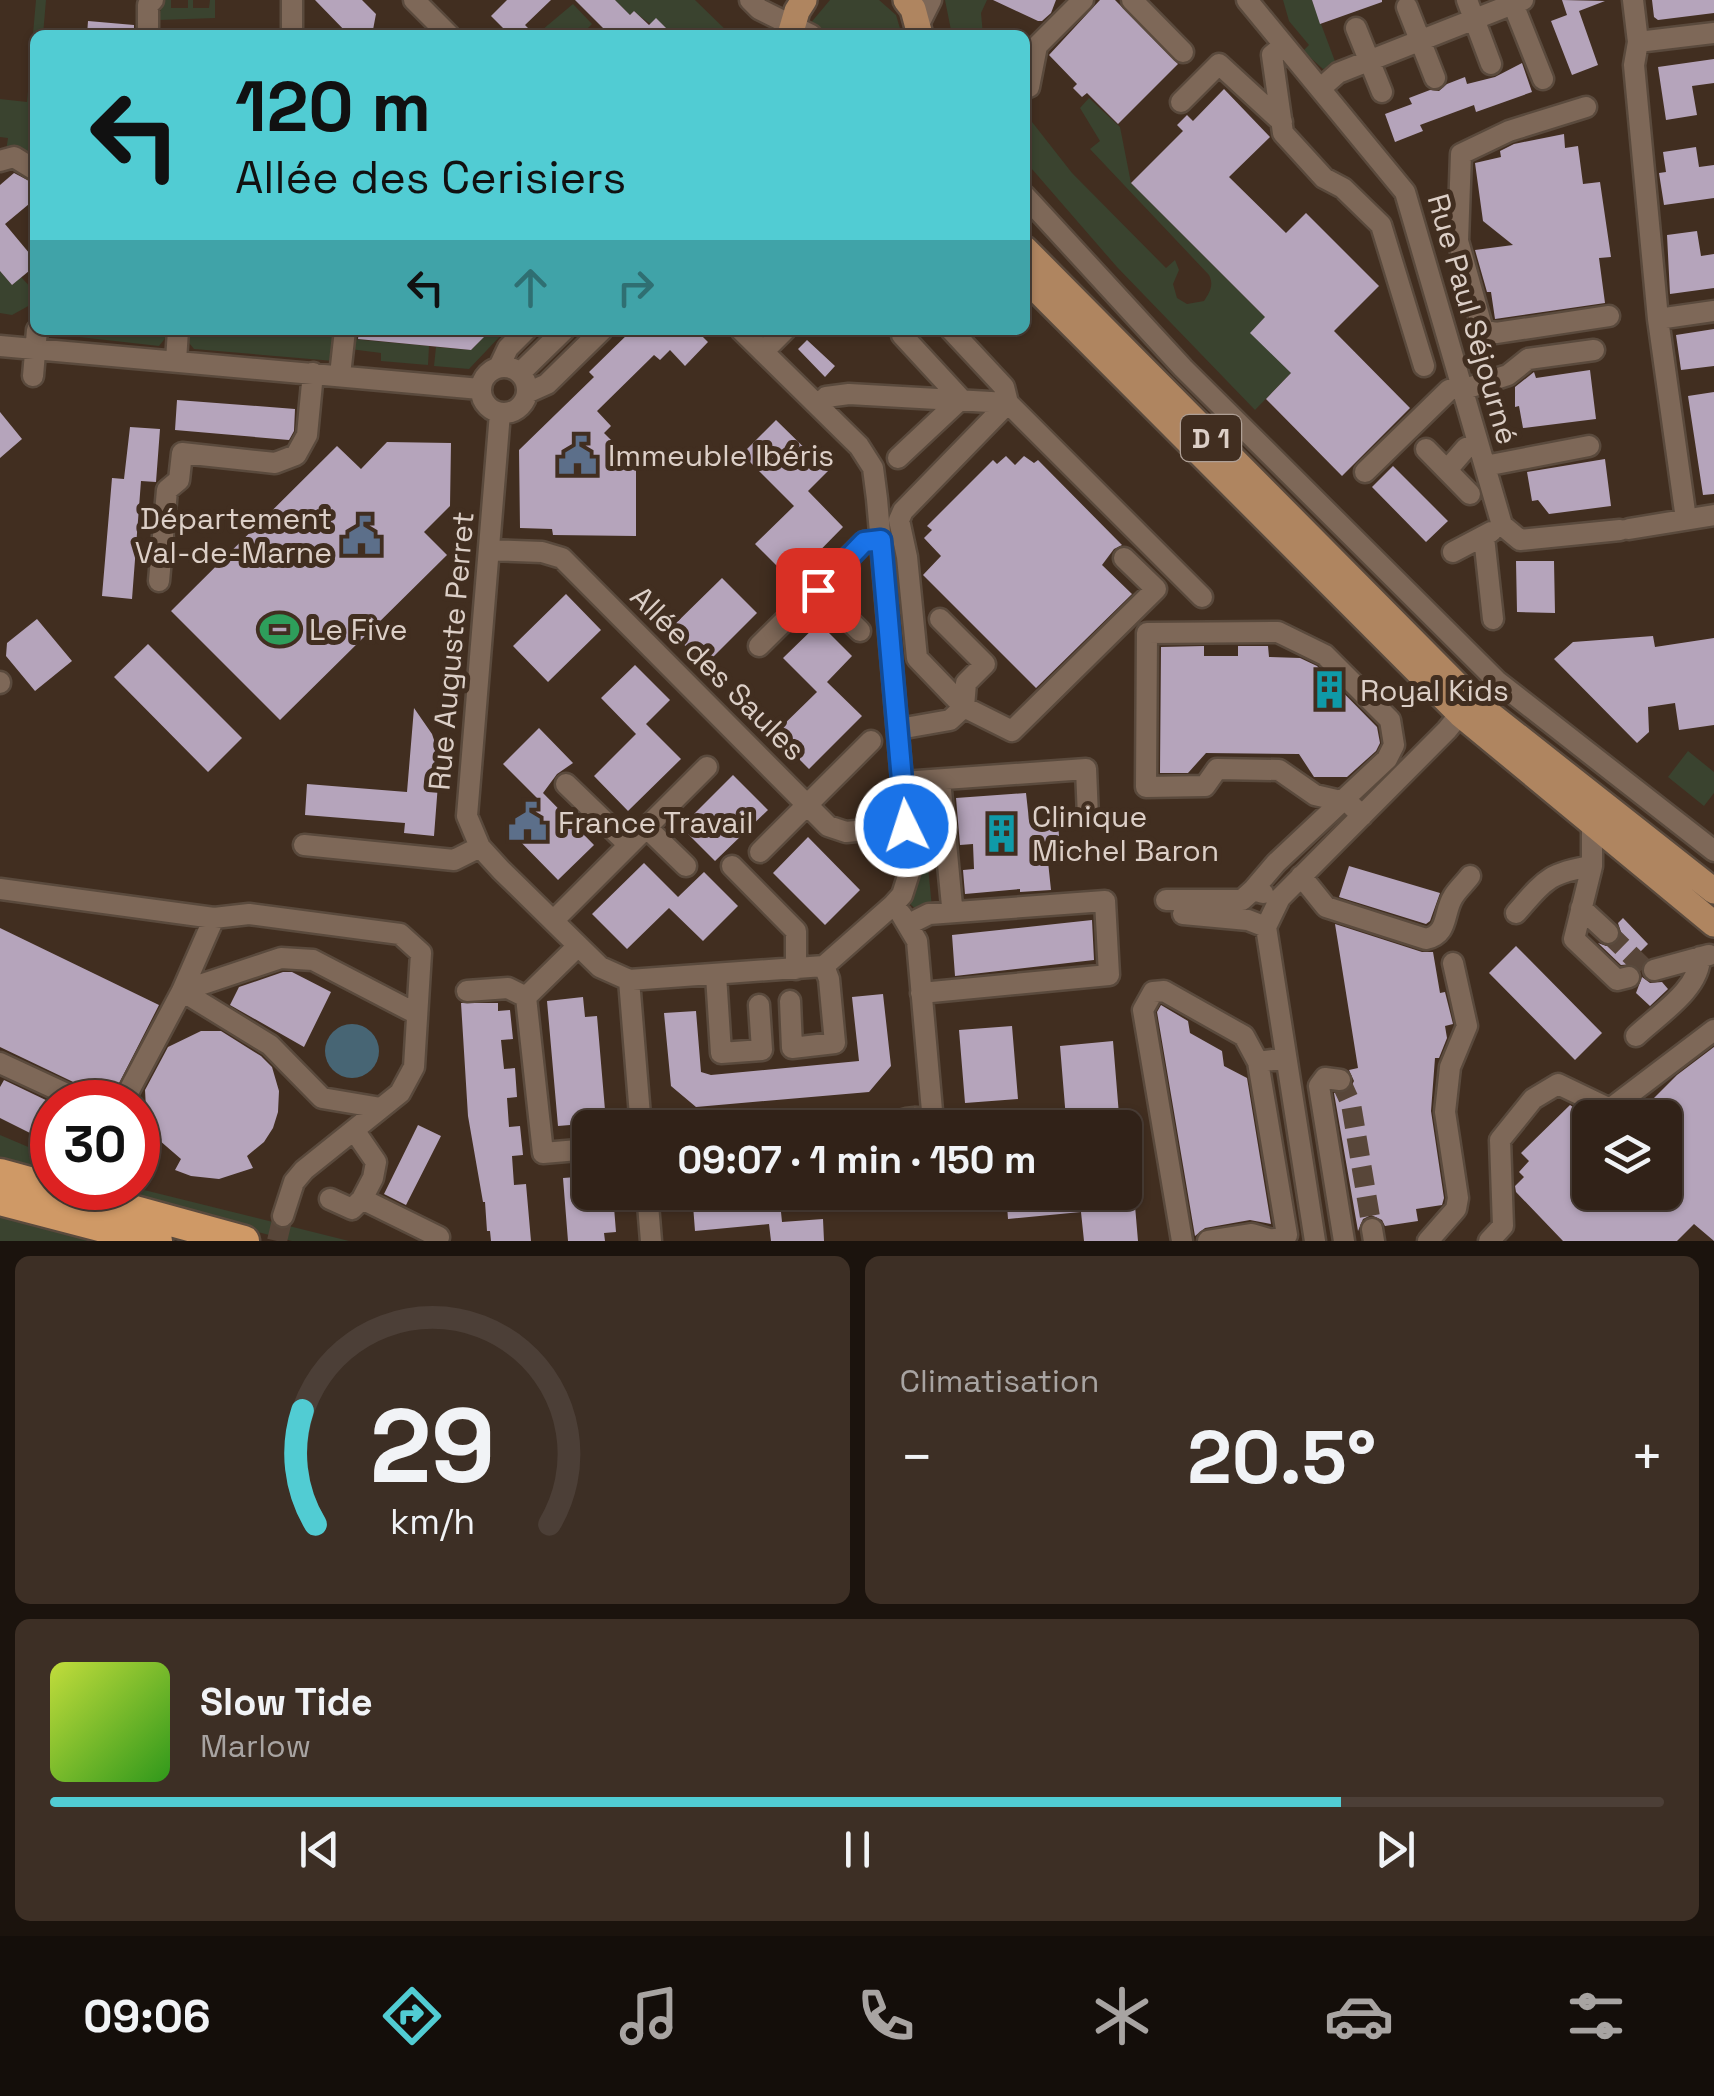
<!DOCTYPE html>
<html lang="fr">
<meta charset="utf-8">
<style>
:root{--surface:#312218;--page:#3d2f25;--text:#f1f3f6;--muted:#a8a4a2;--line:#4c3f37;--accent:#51ccd3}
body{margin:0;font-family:"Space Grotesk",sans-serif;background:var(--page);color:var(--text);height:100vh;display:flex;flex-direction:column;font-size:38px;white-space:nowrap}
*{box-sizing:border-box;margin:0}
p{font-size:32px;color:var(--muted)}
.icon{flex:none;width:55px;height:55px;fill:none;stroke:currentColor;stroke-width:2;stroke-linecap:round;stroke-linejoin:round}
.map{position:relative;height:1241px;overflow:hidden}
.details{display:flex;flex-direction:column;gap:15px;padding:15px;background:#1b130d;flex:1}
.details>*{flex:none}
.guide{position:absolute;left:30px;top:30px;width:1000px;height:305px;border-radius:15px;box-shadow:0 2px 8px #0004,0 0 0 2px var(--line);background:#51ccd3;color:#111;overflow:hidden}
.fabs{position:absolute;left:1572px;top:1100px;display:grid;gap:20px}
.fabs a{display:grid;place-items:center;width:110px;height:110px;border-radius:15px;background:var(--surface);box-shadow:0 2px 8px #0004,0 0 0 2px var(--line);font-size:50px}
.speed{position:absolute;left:30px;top:1080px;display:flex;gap:20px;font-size:50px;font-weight:700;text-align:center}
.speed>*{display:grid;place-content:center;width:130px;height:130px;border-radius:50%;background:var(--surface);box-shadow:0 2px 8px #0004,0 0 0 2px var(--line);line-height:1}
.speed .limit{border:15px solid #d22;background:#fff;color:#111}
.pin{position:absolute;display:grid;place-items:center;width:85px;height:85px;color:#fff;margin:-42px;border-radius:20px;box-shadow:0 5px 15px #0006}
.me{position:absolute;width:110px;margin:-55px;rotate:356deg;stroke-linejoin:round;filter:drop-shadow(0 0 8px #0008)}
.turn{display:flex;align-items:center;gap:35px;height:210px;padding:0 40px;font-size:45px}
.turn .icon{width:130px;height:130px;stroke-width:2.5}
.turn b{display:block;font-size:70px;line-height:85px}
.lanes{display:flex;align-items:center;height:95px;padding:0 40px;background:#0003;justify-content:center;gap:50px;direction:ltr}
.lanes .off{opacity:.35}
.big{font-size:75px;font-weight:600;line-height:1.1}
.details .widget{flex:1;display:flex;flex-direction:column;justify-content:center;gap:15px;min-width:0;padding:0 35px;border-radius:15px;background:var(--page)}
.details .dial{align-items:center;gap:0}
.dial svg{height:260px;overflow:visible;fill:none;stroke:var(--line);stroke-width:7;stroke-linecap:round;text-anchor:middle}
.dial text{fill:var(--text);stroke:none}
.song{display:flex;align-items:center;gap:30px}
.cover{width:120px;height:120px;border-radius:15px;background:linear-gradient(135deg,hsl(70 70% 55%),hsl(110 70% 35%))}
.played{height:10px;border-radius:5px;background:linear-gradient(90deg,var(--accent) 80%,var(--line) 80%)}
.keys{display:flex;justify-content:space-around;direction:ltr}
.heat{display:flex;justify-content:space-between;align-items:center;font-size:55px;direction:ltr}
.details .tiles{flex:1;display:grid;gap:15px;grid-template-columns:1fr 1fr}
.widget:last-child{grid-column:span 2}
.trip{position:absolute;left:572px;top:1110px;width:570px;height:100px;border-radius:15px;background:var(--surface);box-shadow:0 2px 8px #0004,0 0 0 2px var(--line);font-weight:600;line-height:100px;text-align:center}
.tabs{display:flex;height:160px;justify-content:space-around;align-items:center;background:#140e0a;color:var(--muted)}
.tabs .icon{width:70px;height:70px}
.tabs .selected{color:var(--accent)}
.tabs b{font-size:45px;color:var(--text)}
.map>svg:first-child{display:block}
</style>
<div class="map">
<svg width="1714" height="1241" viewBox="0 0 1714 1241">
<rect width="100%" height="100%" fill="#412e20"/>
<path fill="#3a432f" d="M36,0H46L43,35H35V161L27,152L6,151L8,138L0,137V99L27,102Z
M162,0H171V8H188V0H193V8H209L210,0H215V18L159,20Z
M615,0H695L731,35C693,35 663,39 634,11L630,15Z
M830,0H879L896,15L902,35H838L809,25Z
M945,0H987L981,13L983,35H952Z
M1283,0H1312L1336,64L1323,69L1303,51L1309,45L1289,21Z
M573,4L592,24L588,28L591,32L588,35H547L542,30Z
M1089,98L1120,127L1131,183L1265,317L1291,373L1255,410L1117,267L1025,161V113L1072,173L1166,268L1175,260L1179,270L1173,284L1177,298L1187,304L1204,301C1210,292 1214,285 1209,275L1090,149L1100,141L1080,108Z
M0,271L12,285L21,277L35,292L32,304L12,315L0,313Z
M44,330H168L167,336L159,346L44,333Z
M186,330H265L271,337L280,330H337L334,361L194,349L185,338Z
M491,330L505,331L469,369L434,366L436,347L471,350Z
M351,339L429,346L428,365L381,361V353L350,349Z
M1688,751L1714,772V793L1704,806L1668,777Z
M933,789V793L921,794L932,908L917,910L910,904L912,795L915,791Z
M0,1135L52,1157V1179L0,1157Z
M89,1188H136L349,1241H292Z
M0,1213L113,1241H0Z"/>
<path fill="#476574" d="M325 1051a27 27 0 1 1 54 0a27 27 0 1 1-54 0Z"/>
<path fill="#b5a4bb" d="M315,0H362L376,14L372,35H349Z
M507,0H551L525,25L535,35H510L491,16Z
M575,0H615L630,15L634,11L649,25L656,18L673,35H610Z
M993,0H1056L1051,13L1042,21H1038Z
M1100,0H1115L1178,64L1118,124L1087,93L1082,97L1073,88L1077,84L1049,55Z
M1312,0H1382V2L1320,24Z
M1562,0L1605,1L1579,11L1598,65L1572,75L1551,21L1567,15Z
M1652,0H1714V13L1658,20L1654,17Z
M88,21L134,25V35H87Z
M1714,59V83L1692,86L1697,115L1666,120L1658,67Z
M1522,63L1532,92L1476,112L1474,105L1420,125L1423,131L1395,142L1385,114L1412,104L1409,98L1430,90L1439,91L1447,84L1465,77L1467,84L1495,77Z
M1224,89L1270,137L1229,177L1286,233L1306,213L1379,286L1334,331L1410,408L1342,476L1266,399L1291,373L1250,333L1265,317L1131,183L1183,131L1177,125L1187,115L1193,121Z
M1564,134L1565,148L1578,146L1583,184L1600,182L1611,257L1599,258L1605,303L1495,319L1491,292H1487L1475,250L1513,245L1483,221L1475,163L1501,157L1500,151L1514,144Z
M1696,147L1699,167L1714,165V198L1664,205L1659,173L1666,172L1663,152Z
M14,173L35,184V199L5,224L35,260V266L12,285L0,271V185Z
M1697,231L1701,256L1714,254V288L1670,294L1667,235Z
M1714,329V366L1681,370L1676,335Z
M359,330H491L471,350L358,339Z
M632,330H696L708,342L685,366L670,350L660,360L654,355L597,411L611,426L604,433L636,465V536L553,535L552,529L520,528L519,450L594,377L589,372Z
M807,340L835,366L825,377L798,349Z
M1590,370L1596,419L1523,428L1519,406L1515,407V387L1534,372L1536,378Z
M1714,392V494L1703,495L1688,396Z
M177,400L295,409L294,431L289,440L175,430Z
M0,412L22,439L0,458Z
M776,420L828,471L808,491L843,527L791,580L755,544L794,506L742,454Z
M130,427L160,429L156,482L141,481L132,599L102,596L112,478L124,479Z
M387,442L451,443L450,506L424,532L447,555L280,720L171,611L337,446L361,469Z
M1006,456L1015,465L1024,456L1034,463L1038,460L1122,545L1114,549L1102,565L1132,594L1036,688L923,575L941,556L924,538L932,530L927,526L993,460L997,464Z
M1605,459L1611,506L1549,514L1538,500L1532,501L1527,472Z
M1393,466L1448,521L1426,542L1372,487Z
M1516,561H1554L1555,613L1517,612Z
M722,578L757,613L705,665L669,630Z
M566,594L601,630L548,682L513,646Z
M37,619L72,661L35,691L6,656L7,643Z
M819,623L852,656L827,682L862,716L809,769L774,734L817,692L783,658Z
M1653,636L1655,647L1714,638V725L1679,730L1675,703L1648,707L1649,732L1637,743L1554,659L1573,642Z
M148,644L242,738L208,772L114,677Z
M1204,646V656H1238V646H1268L1269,657L1300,658L1317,666L1377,727L1380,743L1376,751L1347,777H1314L1299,754L1206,753L1188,773H1160L1161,647Z
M635,665L670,700L646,724L681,759L628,811L594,776L636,734L601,698Z
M414,708L432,734L440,758L434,836L404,833L405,823L305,815L307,784L407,792Z
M539,728L573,763L557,774L543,793L594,845L558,880L507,828L537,798L503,764Z
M733,775L768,810L715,861L681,827Z
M1026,793L1029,820L1058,821L1060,852H1047L1051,890L1020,892V889L965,894L963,870L974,869L973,844L960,845L956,798Z
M808,837L860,890L825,925L773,873Z
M644,863L678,897L704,872L738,906L703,941L669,908L627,949L592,914Z
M1349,866L1440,893L1430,921L1426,924L1339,897Z
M1623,918L1648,944L1638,954L1644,961L1641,970L1632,964L1621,965L1598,943L1606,946L1617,943L1622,935L1618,923Z
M1092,920L1094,960L955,976L952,935Z
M1335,924L1422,952H1433L1440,993L1445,992L1453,1024L1445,1026L1447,1038L1439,1058H1435L1431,1111L1444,1198L1442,1205L1416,1209L1418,1221L1385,1226L1382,1220L1371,1215L1363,1219L1358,1231L1334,1093L1350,1089L1354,1081L1349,1070L1358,1068Z
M0,928L159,1005L110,1101L98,1102L90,1090L0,1047Z
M1516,946L1602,1033L1575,1060L1489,973Z
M283,972H292L331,992L304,1047L230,1005L239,987Z
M1642,977L1650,983L1662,982L1668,989L1650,1006L1636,993Z
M883,994L891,1066L869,1092L696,1107L671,1086L664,1013L696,1011L701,1072L711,1075L859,1061L852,997Z
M583,997L585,1017L597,1016L605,1110L593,1111L594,1123L558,1126L547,1001Z
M461,1003H498V1011L510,1010L513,1039L501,1040L504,1069L515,1068L517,1097L507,1098L509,1127L520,1126L523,1155L512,1156L514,1185L526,1184L531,1241H491L490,1231H487L485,1202H483L468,1116Z
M1161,1005L1188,1021L1190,1033L1222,1051L1224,1066L1247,1078L1271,1224L1250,1220L1205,1228L1195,1236L1157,1012Z
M1012,1026L1018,1099L965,1103L959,1030Z
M201,1031H221L261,1056L272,1067L279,1091L278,1112L273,1128L264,1142L247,1156L253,1168L219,1179L191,1176L175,1170L181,1159L159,1140L146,1109L145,1090L168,1047Z
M1113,1041L1119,1115L1066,1119L1060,1046Z
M1714,1047V1241L1694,1224L1677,1241H1563L1516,1192L1515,1186L1524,1177L1519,1172L1529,1161L1521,1153L1570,1105L1590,1119V1192H1665V1118H1631L1633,1109L1643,1101L1650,1102L1677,1075Z
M4,1080L52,1103V1144L0,1118V1087Z
M418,1125L441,1136L406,1205L384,1194Z
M590,1176V1192L613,1195L616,1232L604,1233L605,1241H568L563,1178Z
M692,1192H779L782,1222L823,1219L824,1241H771L769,1224L695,1231Z
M1006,1192H1080L1081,1199L1134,1194L1138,1241H1084L1081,1212L1008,1219Z"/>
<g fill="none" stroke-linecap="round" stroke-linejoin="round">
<path stroke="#584639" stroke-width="20" stroke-dasharray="20 10" stroke-linecap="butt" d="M1608,933L1648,972L1654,970
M1340,1080L1351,1104L1372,1229
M277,1241L283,1216"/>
<defs>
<path id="minor" d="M414,0L449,35
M750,0L759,9L811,35
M1132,0L1183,52
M1247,0L1405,192L1502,525L1520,540L1620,530
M1467,0L1491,64
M1523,0L1513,4L1543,79
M1633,0L1638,42L1634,65L1658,319L1686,519
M1407,7L1435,78
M919,24L931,0
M1356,28L1382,92
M148,35V5L153,0
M292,35V0
M1638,42L1714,33
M1284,45L1272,55L1283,133L1324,178L1343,188L1381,225L1424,366
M1029,87L1037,46L1083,0
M1321,88L1338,73L1513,4L1512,0
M1181,102L1219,64L1282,122
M1586,107L1509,131L1461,154L1458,241L1483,330L1496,333L1609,316
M0,161L14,157L35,170
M1025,196L1183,368L1497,681L1714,851
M1658,319L1714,311
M951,330L1004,387L1008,403L1202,597
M0,346L480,389
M763,352L785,330
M176,361L178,330
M481 390a23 23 0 1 1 46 0a23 23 0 1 1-46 0Z
M499,367L508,348L526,330
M520,373L564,330
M340,375L345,330
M33,376L37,330
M1462,390L1508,375L1528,359L1594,350
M527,393L547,384L602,330
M819,405L826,397L849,394L1008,403L903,511L899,520L907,557L917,658L964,707L966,683L985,664L940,619
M500,413L467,816L480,847L501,870L600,967L629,980L824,966L893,905L902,895L910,870L877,499L873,468L859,446L741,330
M1426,449L1470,494
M898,458L961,399L902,335
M1485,466L1589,446
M1447,470L1466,448L1478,444
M1365,472L1449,390L1461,386
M1629,529L1714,515
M1484,537L1493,619
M490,550L542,552L562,558L828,826L846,832L906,826
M1453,552L1491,532
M159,581L167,490L179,480L182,453L275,463L296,455L307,435L313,373
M817,589L860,631
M759,646L864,542L881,540
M0,682V683
M899,729L950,720L964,707L1012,731L1156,589L1124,558
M940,780L952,906
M903,782L1086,769L1088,817
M566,784L629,845
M1592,824V866L1574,939L1617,980L1629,977
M647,828L686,866
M304,845L454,860L480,847
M760,852L871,741
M732,866L796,931V969
M1301,876L1326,907L1426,939C1449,934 1443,913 1453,897C1457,890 1465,883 1470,876
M0,889L214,918L249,914L400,934L421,953L414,1067L400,1093L304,1170L294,1182L283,1216
M1253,890L1276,863L1387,759L1394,745L1390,720L1325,655L1278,632L1147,633L1146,787L1205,786L1217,769L1279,770L1315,795L1349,803L1362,816
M1166,900H1242L1253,890L1263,893
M1581,908L1608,933
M1516,913C1545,880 1548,873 1592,866
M901,914L917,941L933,1122
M1183,914L1248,920L1266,927
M553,921L707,767
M909,924L929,914L1105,901L1109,975L921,993
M578,946L526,997L543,1153L590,1149
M1654,970L1709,955
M716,975L721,1053L762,1050L759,1005
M629,980L641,1128
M182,991L281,958L313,960L417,1014
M182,991L270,1045L322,1098L381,1108
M467,991L508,988L526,997
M790,1001L792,1048L835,1043L829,979L824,966
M1636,1036C1658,1015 1700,989 1700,957
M0,1063L84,1102
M1340,1080L1325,1078L1319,1086L1344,1241
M123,1102L182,991L214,918
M888,1128C904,1115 924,1114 940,1128
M354,1130L376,1162L373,1178L362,1199L439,1237
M647,1192L651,1241
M330,1199L352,1209L362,1199
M1372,1229L1374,1241
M1182,1241L1143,1010L1153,992L1164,991L1244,1036L1258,1062L1286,1058
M1208,1241L1252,1234L1272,1240L1287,1235L1258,1062
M1315,1241L1266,927L1280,898L1447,730L1460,714
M1428,1241L1456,1209L1458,1198L1445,1112L1450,1067L1467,1026L1453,963
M1489,1241L1503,1226L1500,1140L1533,1099L1558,1084L1610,1109L1714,1030"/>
<path id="major" d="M906,0L913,9L920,35
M790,35L797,11L804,0
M1025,249L1472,700L1714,891
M1025,278L1460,714L1714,924"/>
<path id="highway" d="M0,1174L244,1241
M0,1200L157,1241"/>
</defs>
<use href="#minor" stroke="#5a4a3d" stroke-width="25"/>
<use href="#major" stroke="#5a4a3d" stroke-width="30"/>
<use href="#highway" stroke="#5a4a3d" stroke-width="35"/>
<use href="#minor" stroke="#7e6858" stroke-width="20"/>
<use href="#major" stroke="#af8560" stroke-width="25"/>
<use href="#highway" stroke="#cf9966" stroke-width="30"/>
</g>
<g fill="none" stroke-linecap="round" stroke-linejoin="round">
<defs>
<path id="route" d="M818,590L864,542L881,540L906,826"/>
</defs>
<use href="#route" stroke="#114b97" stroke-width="25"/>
<use href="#route" stroke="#1a73e8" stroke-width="18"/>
</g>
<defs>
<symbol id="civic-bare" viewBox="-9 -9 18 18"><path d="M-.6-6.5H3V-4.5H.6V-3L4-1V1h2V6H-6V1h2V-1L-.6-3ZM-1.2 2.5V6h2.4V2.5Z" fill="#5c6f8a" stroke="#412e20" stroke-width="2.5" paint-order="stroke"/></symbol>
<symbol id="stadium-bare" viewBox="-9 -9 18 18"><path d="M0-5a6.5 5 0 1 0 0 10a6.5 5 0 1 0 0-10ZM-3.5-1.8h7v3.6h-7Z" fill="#2e9e5b" stroke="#412e20" stroke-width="2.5" paint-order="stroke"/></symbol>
<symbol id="building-bare" viewBox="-9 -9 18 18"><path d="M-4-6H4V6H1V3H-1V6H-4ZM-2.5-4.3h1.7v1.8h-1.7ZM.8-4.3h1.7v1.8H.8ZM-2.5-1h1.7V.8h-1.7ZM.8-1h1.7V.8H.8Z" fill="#0f9aa8" stroke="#412e20" stroke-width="2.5" paint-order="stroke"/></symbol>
</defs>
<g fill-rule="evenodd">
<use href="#civic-bare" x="550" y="428" width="55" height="55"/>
<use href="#civic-bare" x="334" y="508" width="55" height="55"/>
<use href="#stadium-bare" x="252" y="602" width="55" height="55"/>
<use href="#building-bare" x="1302" y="662" width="55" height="55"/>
<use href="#civic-bare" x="500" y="794" width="55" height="55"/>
<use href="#building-bare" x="974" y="806" width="55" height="55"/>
</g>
<g text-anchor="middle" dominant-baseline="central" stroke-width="10" stroke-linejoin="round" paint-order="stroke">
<rect fill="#412e20" stroke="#ae9f95" stroke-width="2.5" x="1181" y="415" width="60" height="46" rx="8"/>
<g font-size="28" font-weight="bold" fill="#dccfc7">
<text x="1211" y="438">D 1</text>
</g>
<g font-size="30" fill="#dccfc7" stroke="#412e20">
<text transform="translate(1473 319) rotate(74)">Rue Paul Séjourné</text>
<text transform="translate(451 651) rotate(-85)">Rue Auguste Perret</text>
<text transform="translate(718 673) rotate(45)">Allée des Saules</text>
</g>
<g font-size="30" fill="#dccfc7" stroke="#412e20" text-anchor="start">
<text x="608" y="455">Immeuble Ibéris</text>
<text x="332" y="518" text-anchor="end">Département<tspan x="332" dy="34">Val-de-Marne</tspan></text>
<text x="309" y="629">Le Five</text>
<text x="1360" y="690">Royal Kids</text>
<text x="1032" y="816">Clinique<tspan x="1032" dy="34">Michel Baron</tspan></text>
<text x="558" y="822">France Travail</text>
</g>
</g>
</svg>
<div class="fabs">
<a><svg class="icon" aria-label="layers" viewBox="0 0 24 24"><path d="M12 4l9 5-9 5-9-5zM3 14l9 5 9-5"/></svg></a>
</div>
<div class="speed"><div class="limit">30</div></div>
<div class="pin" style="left:818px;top:590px;background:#d93025"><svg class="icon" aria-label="arrive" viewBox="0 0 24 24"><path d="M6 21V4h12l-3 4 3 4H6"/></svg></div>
<svg class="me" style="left:906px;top:826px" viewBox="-20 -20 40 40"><circle r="17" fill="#1a73e8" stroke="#fff" stroke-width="3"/><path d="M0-11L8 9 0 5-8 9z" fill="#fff"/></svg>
<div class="trip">09:07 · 1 min · 150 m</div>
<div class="guide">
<div class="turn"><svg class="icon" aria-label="left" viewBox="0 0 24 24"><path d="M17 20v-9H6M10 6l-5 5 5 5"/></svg><div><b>120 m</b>Allée des Cerisiers</div></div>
<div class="lanes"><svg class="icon" aria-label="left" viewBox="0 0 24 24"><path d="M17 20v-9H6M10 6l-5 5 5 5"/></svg><svg class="icon off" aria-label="ahead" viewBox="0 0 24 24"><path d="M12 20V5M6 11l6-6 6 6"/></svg><svg class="icon off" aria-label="right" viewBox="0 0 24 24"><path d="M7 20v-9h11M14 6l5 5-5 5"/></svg></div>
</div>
</div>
<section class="details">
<div class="tiles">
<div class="widget dial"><svg viewBox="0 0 100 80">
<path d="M14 69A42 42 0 1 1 86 69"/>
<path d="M14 69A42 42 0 0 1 10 34" stroke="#51ccd3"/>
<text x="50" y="56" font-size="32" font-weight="700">29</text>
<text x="50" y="72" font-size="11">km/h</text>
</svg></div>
<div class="widget"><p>Climatisation</p>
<div class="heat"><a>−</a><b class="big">20.5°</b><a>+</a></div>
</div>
<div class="widget">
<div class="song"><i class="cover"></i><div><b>Slow Tide</b><p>Marlow</p></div></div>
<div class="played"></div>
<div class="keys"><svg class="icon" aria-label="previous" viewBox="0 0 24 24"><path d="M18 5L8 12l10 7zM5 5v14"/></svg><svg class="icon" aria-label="pause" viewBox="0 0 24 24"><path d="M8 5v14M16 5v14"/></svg><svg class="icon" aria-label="next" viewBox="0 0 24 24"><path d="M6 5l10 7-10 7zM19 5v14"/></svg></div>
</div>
</div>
</section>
<nav class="tabs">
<b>09:06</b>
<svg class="icon selected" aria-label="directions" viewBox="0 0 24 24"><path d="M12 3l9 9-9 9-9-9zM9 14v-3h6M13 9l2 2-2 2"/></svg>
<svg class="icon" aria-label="music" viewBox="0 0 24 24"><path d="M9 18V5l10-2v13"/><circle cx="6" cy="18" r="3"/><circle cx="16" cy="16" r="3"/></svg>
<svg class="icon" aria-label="phone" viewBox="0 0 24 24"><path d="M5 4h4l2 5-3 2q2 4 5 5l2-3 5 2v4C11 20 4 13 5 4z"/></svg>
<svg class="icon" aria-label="climate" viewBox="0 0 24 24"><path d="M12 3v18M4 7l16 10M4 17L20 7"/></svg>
<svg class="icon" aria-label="car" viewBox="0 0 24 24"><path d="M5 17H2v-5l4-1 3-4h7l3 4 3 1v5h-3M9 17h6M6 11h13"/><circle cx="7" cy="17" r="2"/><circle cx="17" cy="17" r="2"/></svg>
<svg class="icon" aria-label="filters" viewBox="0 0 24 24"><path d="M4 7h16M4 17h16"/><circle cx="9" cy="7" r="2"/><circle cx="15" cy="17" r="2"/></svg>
</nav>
